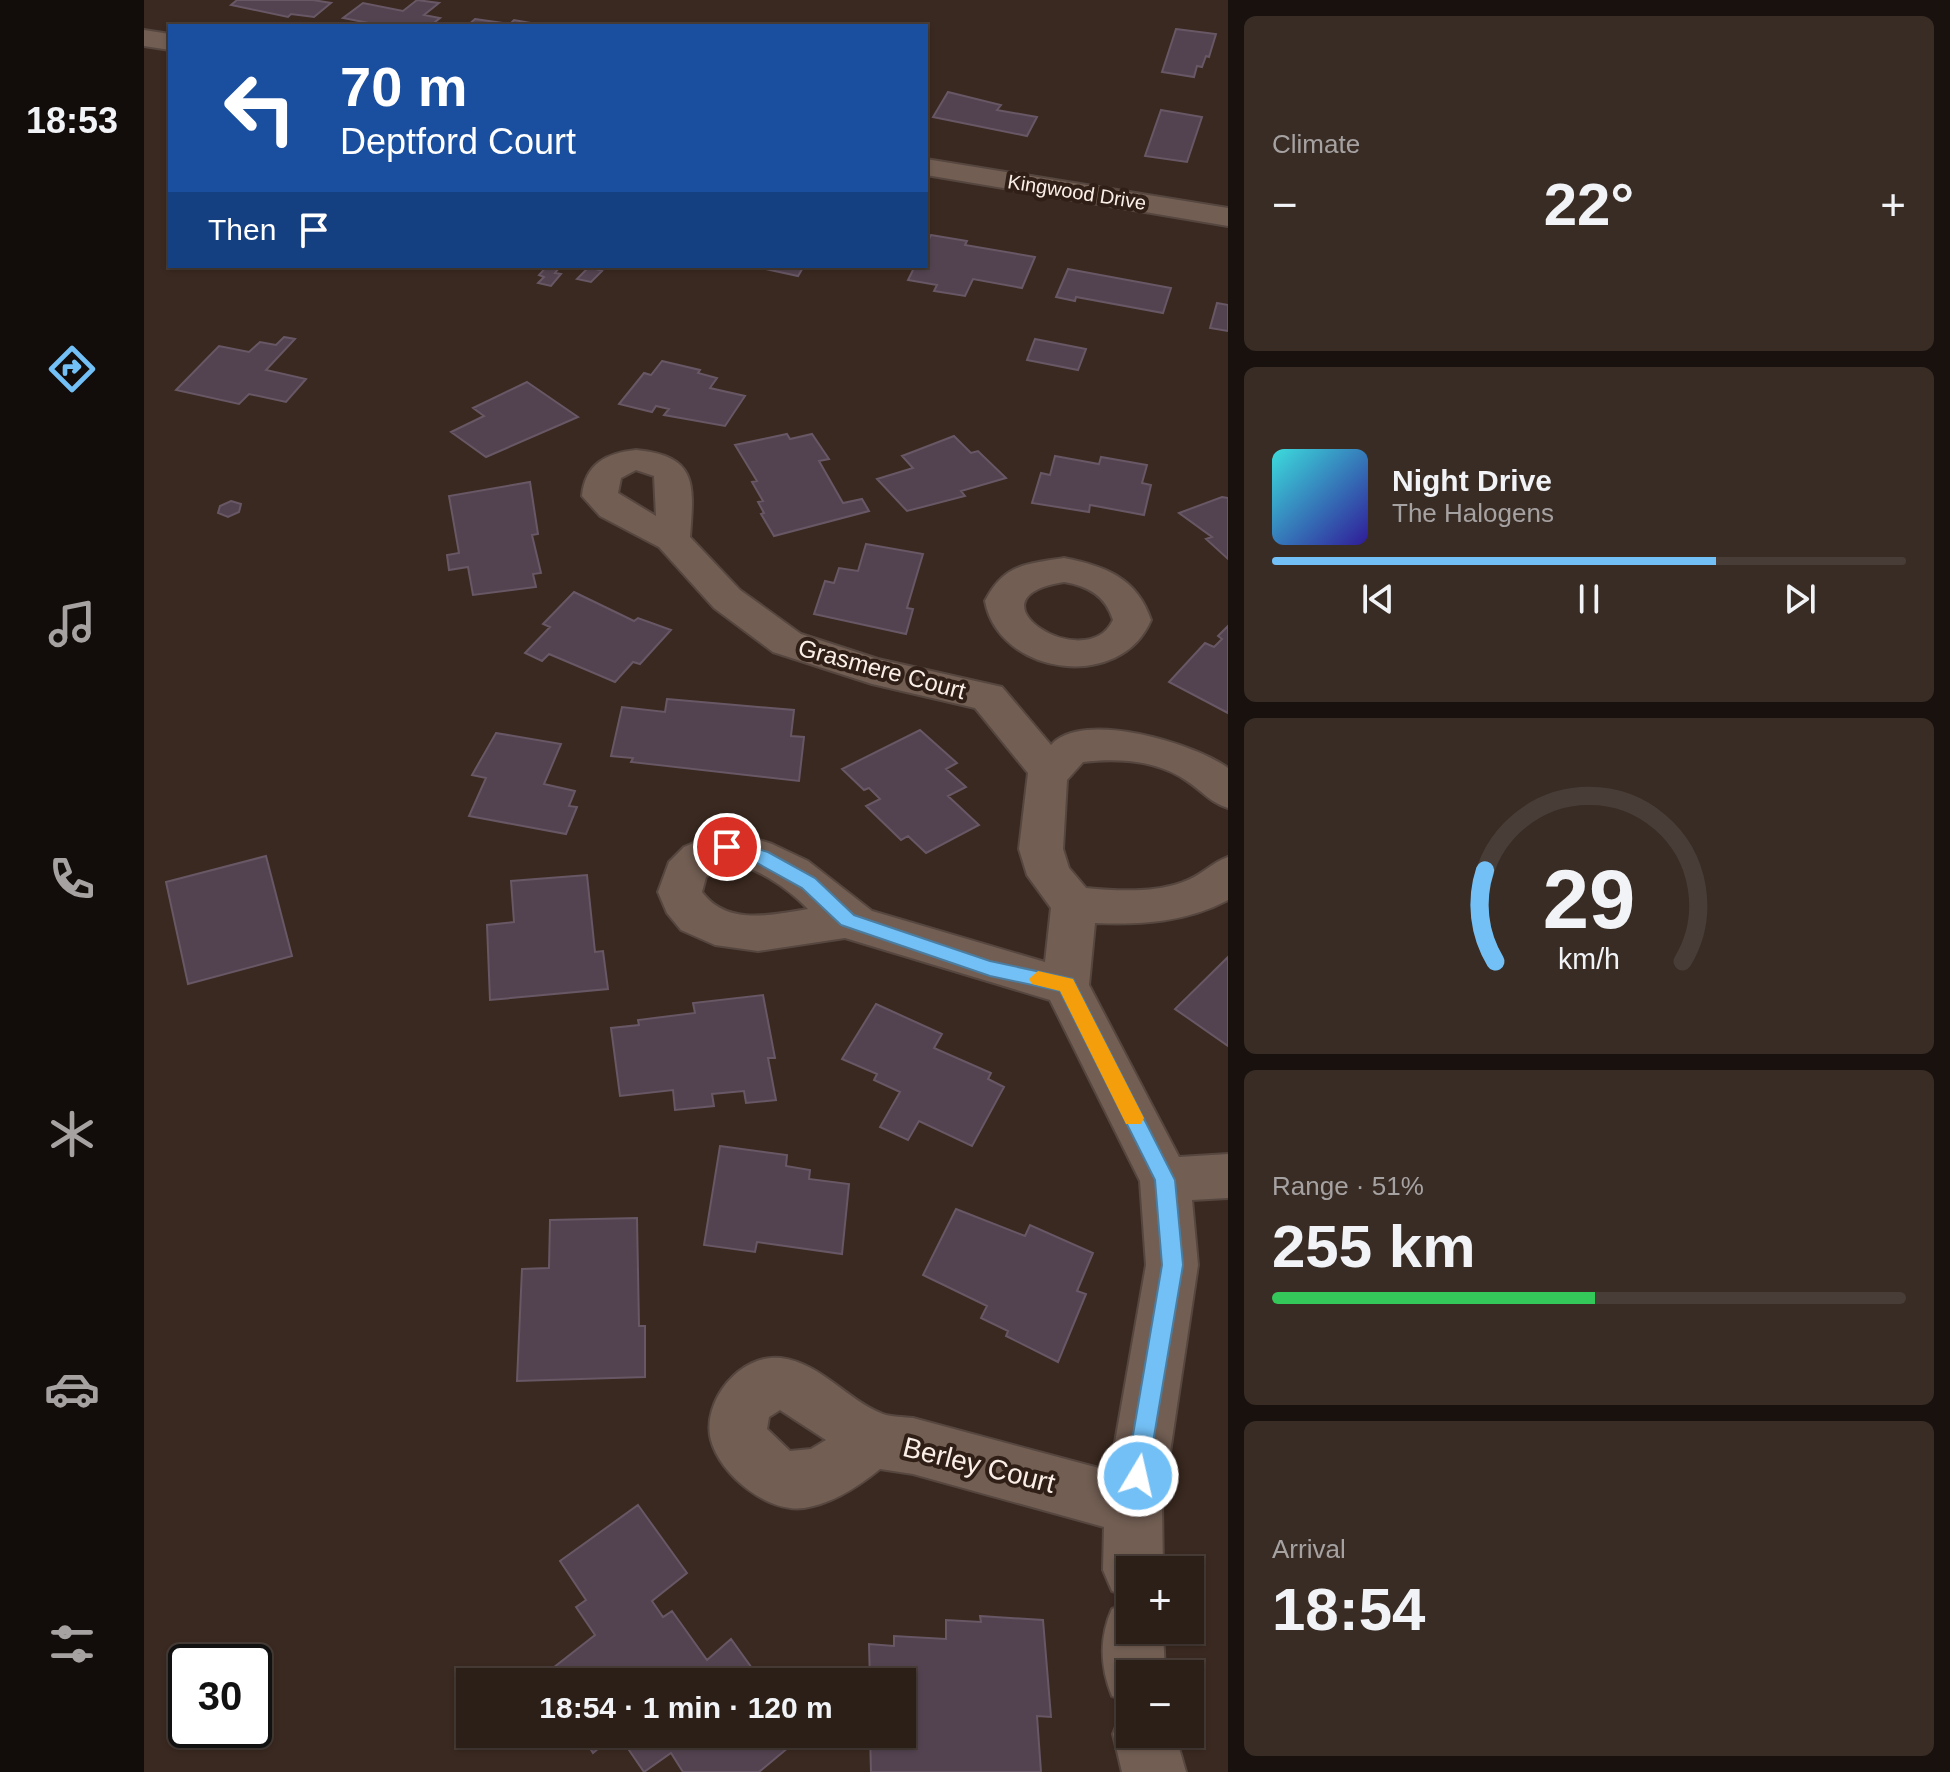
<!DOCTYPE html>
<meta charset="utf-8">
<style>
:root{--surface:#2c1f18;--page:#382c25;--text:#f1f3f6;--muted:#a6a2a2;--line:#483d37;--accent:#73c0f6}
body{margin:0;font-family:Arial,sans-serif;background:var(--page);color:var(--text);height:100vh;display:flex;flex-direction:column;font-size:30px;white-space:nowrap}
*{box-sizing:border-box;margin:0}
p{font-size:26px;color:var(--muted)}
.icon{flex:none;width:44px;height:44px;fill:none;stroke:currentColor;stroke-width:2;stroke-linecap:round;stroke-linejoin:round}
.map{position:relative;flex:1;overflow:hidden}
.sheet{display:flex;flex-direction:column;gap:16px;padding:16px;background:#18110d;width:722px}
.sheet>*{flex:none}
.guide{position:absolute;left:24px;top:24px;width:760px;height:244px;border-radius:0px;box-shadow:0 2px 6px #0004,0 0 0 2px var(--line);background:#1a4fa0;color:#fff;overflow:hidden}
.controls{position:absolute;left:972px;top:1556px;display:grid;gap:16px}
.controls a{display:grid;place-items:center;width:88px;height:88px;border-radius:0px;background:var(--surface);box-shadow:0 2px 6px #0004,0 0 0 2px var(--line);font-size:40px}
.speed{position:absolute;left:24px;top:1644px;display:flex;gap:16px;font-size:40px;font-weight:700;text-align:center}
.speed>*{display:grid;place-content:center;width:104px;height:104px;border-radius:50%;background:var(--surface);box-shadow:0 2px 6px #0004,0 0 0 2px var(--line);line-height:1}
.speed .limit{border:4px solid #111;border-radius:12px;background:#fff;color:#111}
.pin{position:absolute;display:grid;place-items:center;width:68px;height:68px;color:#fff;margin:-34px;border:4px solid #fff;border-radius:50%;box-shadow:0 2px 8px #0007}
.me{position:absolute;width:88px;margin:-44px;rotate:9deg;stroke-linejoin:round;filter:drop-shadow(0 0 6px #0008)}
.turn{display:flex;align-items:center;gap:28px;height:168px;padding:0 40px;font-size:36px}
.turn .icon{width:104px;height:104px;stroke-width:2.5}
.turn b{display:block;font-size:56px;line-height:68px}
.then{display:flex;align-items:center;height:76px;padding:0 40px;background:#0003;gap:16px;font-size:30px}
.big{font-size:60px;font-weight:800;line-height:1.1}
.sheet .card{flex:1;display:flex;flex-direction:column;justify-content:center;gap:12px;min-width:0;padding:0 28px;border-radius:12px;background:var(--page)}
.sheet .dial{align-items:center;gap:0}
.dial svg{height:208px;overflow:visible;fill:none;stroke:var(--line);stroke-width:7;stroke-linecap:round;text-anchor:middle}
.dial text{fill:var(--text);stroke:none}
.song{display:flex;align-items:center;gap:24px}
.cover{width:96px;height:96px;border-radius:12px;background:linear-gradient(135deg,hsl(180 70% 55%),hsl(250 70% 35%))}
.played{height:8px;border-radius:4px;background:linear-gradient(90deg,var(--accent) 70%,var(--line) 70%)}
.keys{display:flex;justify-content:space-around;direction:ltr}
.heat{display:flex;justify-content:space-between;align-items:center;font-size:44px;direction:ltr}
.charge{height:12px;border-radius:6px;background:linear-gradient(90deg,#34c759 51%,var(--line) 0)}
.trip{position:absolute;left:312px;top:1668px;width:460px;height:80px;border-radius:0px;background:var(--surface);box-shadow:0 2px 6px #0004,0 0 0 2px var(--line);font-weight:800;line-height:80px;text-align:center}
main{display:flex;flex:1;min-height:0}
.dock{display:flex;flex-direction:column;width:144px;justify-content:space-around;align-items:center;background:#120c0a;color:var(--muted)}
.dock .icon{width:56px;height:56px}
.dock .on{color:var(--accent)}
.dock b{font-size:36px;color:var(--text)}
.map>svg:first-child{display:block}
</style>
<main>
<nav class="dock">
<b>18:53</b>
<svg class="icon on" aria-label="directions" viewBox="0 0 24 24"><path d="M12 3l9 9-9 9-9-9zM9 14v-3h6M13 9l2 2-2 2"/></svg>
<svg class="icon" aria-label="music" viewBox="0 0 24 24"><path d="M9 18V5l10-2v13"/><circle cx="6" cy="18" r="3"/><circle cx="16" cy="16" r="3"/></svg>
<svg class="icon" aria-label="phone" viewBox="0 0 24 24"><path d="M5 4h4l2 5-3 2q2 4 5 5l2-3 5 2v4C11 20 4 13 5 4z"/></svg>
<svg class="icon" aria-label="climate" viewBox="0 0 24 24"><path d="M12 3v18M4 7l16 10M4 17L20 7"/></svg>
<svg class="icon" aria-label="car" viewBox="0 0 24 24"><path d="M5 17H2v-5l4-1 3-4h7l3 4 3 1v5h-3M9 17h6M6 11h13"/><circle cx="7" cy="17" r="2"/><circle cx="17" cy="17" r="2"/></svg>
<svg class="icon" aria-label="filters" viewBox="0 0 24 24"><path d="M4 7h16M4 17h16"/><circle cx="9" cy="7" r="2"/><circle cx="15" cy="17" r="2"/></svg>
</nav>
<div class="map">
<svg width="1084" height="1772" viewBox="0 0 1084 1772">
<rect width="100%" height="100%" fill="#3a2920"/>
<path fill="#534350" stroke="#685765" stroke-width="2" d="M93,0H169L187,3L170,17L147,14L144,17L87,5Z
M273,0L295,3L280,15L296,18L286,26H240L199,18L219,3L259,11Z
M331,19L366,24L370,20L404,26H323Z
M1032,29L1072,34L1065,57L1062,56L1058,67L1053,66L1050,77L1018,72Z
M804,92L857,105L853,110L893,117L883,136L789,117Z
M1017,110L1058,117L1043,162L1001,156Z
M787,235L823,241L821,245L891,257L878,288L829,279L821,296L790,291L793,285L764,280L771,266H782V245Z
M403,266L415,268L411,273L417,274L407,286L394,283L400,277L395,275Z
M608,266H660L654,276Z
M445,267L458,271L447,282L433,279Z
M924,269L1027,288L1019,313L932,297L931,301L912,297Z
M1073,303L1084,305V331L1066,328Z
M140,337L151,339L122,370L162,379L142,402L105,394L95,404L32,390L75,346L105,352L116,342L132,345Z
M891,339L942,349L934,370L883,360Z
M518,361L556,370L554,373L573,378L566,388L601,396L581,426L520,415L525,409L512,406L508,412L475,404L500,373L507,375Z
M383,382L434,417L342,457L307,432L340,416L329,408Z
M643,434L646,439L668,434L685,459L675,461L699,503L718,499L725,511L630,536L617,514L620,513L614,502L619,501L608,482L613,481L591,445Z
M810,436L827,453L834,451L862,478L817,491L821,496L763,511L733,479L769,468L758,456Z
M911,456L955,464L957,457L1003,465L998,483L1007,485L1000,515L946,505L945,512L888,503L897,473L906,475Z
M386,482L394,534L388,535L397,573L389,574L392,587L329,595L324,567L305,570L303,555L315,553L305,496Z
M1078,497L1084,498V559L1062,539L1068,537L1035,513Z
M87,501L97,504L95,512L84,517L74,513L76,506Z
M722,544L779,554L763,608L769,609L762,634L670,614L681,581L690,583L695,568L714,571Z
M430,592L490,621L494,618L527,630L496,664L489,662L471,682L405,654L398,661L381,653L406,627L399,624Z
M1084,626V713L1025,682L1061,643L1070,647L1078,639L1074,636Z
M523,699L650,710L647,736L660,737L655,781L487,762L489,758L467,756L478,707L521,712Z
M776,730L813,763L802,769L822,787L804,796L835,825L782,853L764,836L757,840L722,806L736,799L725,788L720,790L698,769Z
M352,733L417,744L400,784L431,791L425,806L433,807L422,834L325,816L342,778L328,775Z
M122,856L148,956L44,984L22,882Z
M443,875L451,952L459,951L464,989L346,1000L343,925L370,922L367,881Z
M1084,957V1046L1031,1009Z
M619,995L631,1058H624L632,1100L602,1103L600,1091L568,1094L570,1106L531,1110L529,1090L476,1096L467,1028L495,1025L494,1020L551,1013L549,1003Z
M732,1004L798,1034L790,1048L847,1073L844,1079L860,1087L828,1146L775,1121L764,1140L736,1127L756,1092L730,1080L733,1074L698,1059Z
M576,1146L643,1155L642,1166L666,1170L665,1179L705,1184L698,1254L613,1242L611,1252L560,1245Z
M812,1209L881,1236L886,1225L949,1253L933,1291L942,1294L914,1362L862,1336L864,1331L837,1318L843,1306L779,1275Z
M493,1218L495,1326H501V1377L373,1381L378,1269L405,1268L406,1220Z
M494,1505L543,1573L508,1601L519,1617L528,1611L563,1660L587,1639L618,1682H404L400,1675L451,1635L432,1607L442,1600L416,1561Z
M836,1616L899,1620L907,1717L893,1716L897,1772H727L726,1734H758V1682H726L725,1644L750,1646V1636L802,1639V1620L837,1622Z
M437,1734H472L449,1753Z
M474,1734H646L651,1742L615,1772H539L527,1753L500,1772Z"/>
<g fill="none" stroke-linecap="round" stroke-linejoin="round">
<defs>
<path id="street" d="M0,30L26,34V50L0,46Z
M782,159L1084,208V226L782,175Z
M492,450C554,456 550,484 546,537L596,590L657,634L734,659L858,687L907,745C939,709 1051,744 1084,768V808C1067,803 1058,791 1043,781C1013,760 974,758 939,762L923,780L919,849L925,868L942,888C973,891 1010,893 1039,882C1057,876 1067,863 1084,857V900C1043,922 997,925 951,923L945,985L1035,1157L1084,1154V1198L1048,1200L1054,1265L1018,1506L1019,1570H986V1598L968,1591L959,1570L960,1527L769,1474L736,1469C715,1486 688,1504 660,1508C624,1513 576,1475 567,1440C557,1402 596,1353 637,1358C677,1363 704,1401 739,1414C747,1417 760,1417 769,1418L966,1471L1002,1265L996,1181L906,1000L701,938L614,951L571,945L537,930L523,913L514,892L525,862L540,847L573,833L590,832L628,844L664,861L728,911L901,962L907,908L883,875L875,849L884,773L831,708L728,684L629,652L570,608L515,547L456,516L438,496C441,464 462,453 492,450ZM492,470L510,476L512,516L474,493L477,478ZM579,864C607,861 646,890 664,909C627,915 583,926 558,892L562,877ZM636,1410L682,1440L667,1449L646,1451L623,1429L625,1417Z
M920,558C961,566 993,578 1007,620C977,692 855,676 841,601C860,564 882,564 920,558ZM920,582C944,586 962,596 969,620C943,677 817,598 920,582Z
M986,1601V1630H1019L1021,1674H986V1703L968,1696C956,1666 955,1638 968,1609Z
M986,1708V1734H1031L1042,1772H978L969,1734L978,1712Z"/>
</defs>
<use href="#street" stroke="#55463f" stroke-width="4"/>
<use href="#street" fill="#725e53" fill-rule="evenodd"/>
</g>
<path fill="#73c0f6" stroke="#4b7da0" stroke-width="2" d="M583,840L624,852L671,878L710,915L846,961L929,979L1031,1180L1039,1265L1002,1484L994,1487L985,1484L982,1476L1018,1265L1011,1180L916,991L846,976L697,925L658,888L611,862L577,852V842Z"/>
<path fill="#f59e0b" d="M894,971L929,979L1000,1118L997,1124H982L916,991L888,984L885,979Z"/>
<g text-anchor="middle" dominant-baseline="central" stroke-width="8" stroke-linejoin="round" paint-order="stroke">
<g font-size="20" fill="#faefe8" stroke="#301f16">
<text transform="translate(933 192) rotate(9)">Kingwood Drive</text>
</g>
<g font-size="24" fill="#faefe8" stroke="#301f16">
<text transform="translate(738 669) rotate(15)">Grasmere Court</text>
</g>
<g font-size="28" fill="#faefe8" stroke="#301f16">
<text transform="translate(835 1465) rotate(14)">Berley Court</text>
</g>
</g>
</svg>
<div class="controls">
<a>+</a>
<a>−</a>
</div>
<div class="speed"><div class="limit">30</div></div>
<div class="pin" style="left:583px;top:847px;background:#d93025"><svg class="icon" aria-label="arrive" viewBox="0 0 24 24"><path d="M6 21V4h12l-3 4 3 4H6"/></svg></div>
<svg class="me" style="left:994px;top:1476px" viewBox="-20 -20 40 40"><circle r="17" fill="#73c0f6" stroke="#fff" stroke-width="3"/><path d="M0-11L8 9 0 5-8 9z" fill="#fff"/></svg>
<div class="trip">18:54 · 1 min · 120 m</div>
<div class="guide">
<div class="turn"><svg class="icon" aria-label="left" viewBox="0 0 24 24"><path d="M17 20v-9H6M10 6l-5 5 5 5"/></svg><div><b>70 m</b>Deptford Court</div></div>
<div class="then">Then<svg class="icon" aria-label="arrive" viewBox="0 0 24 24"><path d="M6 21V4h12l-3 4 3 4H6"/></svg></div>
</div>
</div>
<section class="sheet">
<div class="card"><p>Climate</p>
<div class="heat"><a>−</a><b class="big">22°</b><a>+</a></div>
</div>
<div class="card">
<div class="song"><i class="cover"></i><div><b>Night Drive</b><p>The Halogens</p></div></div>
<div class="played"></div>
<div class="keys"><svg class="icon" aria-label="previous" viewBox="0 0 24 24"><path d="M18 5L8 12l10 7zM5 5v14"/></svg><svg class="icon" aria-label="pause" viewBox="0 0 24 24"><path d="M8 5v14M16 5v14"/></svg><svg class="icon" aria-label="next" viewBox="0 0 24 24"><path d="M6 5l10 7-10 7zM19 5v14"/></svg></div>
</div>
<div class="card dial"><svg viewBox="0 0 100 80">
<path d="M14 69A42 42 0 1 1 86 69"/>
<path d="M14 69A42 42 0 0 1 10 34" stroke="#73c0f6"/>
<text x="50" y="56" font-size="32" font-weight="700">29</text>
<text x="50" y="72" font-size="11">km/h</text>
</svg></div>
<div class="card"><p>Range · 51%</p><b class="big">255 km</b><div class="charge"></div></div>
<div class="card"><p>Arrival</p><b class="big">18:54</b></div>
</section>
</main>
